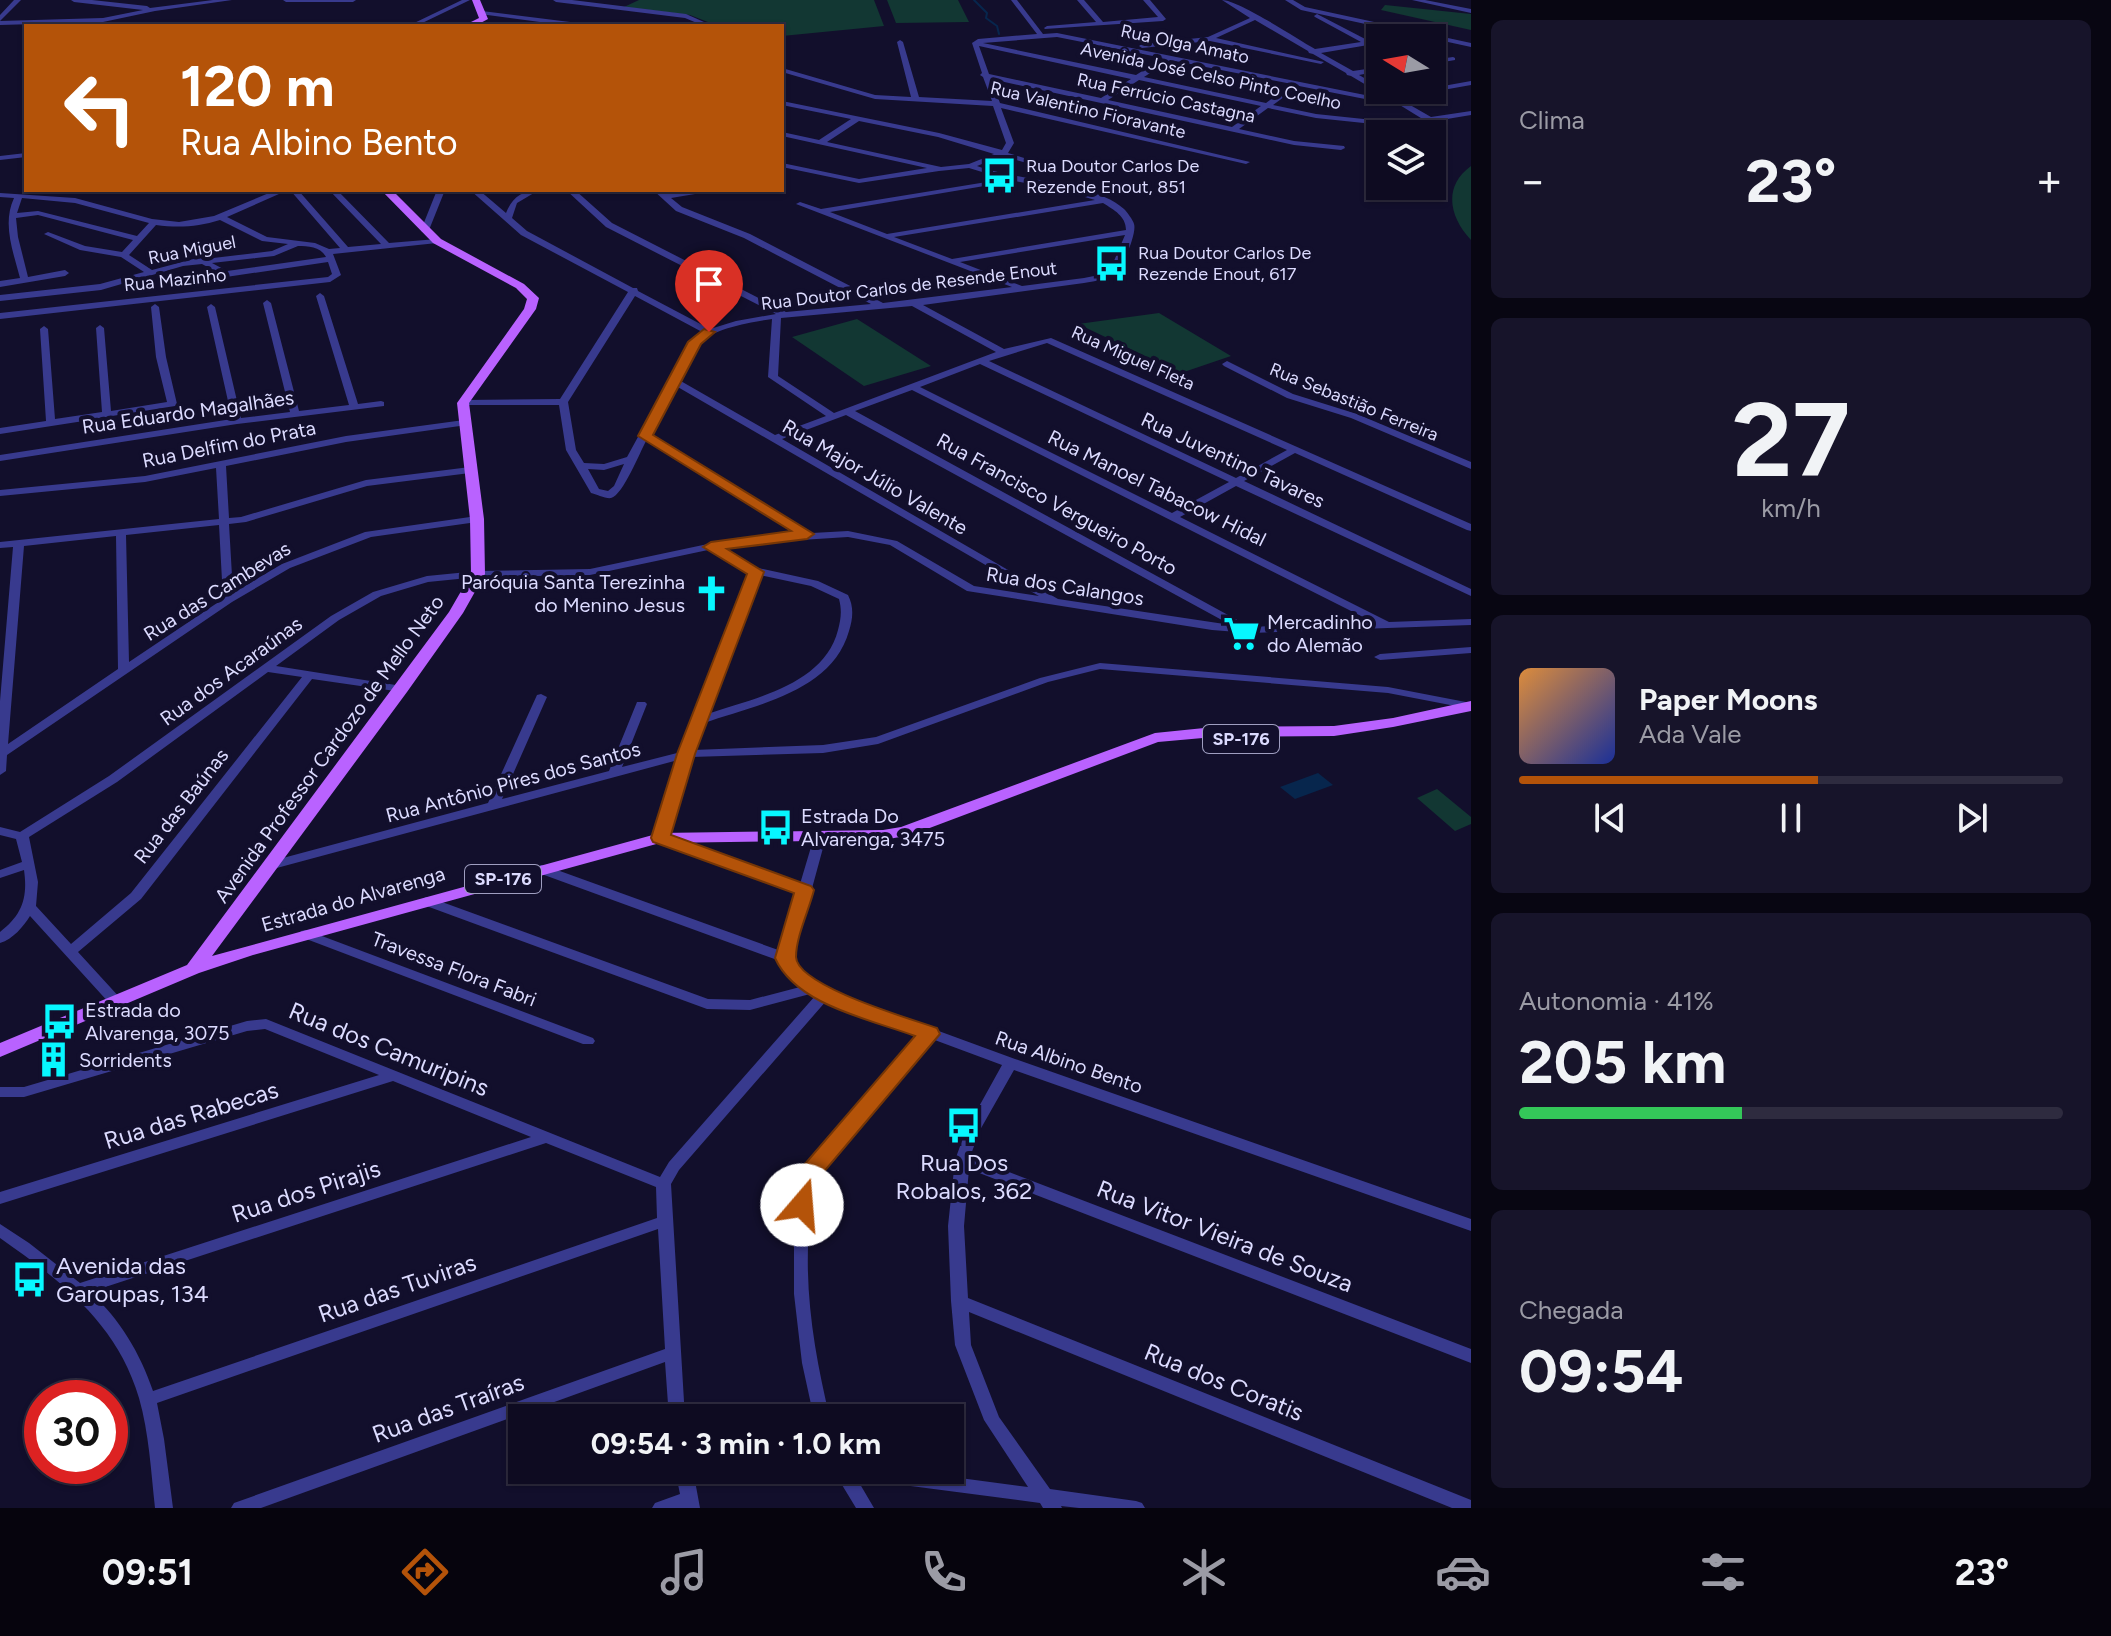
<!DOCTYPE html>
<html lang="pt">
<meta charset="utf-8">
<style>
:root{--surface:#0e0b21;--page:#17142a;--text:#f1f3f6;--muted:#9b9ba5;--line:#2e2b3f;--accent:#b45309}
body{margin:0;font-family:Figtree,sans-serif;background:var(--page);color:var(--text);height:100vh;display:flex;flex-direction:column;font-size:30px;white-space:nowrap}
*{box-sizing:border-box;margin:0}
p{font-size:26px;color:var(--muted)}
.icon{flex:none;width:44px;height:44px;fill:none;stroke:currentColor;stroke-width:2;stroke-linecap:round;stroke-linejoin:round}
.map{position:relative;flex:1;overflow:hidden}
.drawer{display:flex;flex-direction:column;gap:20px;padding:20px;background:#080612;width:640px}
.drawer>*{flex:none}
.banner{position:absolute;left:24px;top:24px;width:760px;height:168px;border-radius:0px;box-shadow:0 2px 6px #0004,0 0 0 2px var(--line);background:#b45309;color:#fff;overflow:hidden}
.needle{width:52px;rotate:281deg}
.controls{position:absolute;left:1366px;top:24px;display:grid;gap:16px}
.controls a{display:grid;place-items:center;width:80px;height:80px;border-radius:0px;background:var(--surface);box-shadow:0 2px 6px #0004,0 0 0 2px var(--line);font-size:40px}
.speed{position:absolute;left:24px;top:1380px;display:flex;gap:16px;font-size:40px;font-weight:700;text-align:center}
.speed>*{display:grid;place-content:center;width:104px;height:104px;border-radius:50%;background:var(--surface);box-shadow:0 2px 6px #0004,0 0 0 2px var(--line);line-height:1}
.speed .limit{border:12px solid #d22;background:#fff;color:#111}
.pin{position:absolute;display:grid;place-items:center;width:68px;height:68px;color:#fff;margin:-82px -34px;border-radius:50% 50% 50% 0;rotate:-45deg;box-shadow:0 0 8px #0007}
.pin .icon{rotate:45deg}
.me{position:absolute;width:88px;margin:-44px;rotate:18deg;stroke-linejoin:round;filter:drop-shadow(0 0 6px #0008)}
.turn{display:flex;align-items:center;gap:28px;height:168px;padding:0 24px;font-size:36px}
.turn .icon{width:104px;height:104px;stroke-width:2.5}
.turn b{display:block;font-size:56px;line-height:68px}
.big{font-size:60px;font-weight:700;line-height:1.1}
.drawer .tile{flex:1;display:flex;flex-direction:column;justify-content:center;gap:12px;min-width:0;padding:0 28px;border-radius:12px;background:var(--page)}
.drawer .dial{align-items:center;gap:0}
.dial b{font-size:104px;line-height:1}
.song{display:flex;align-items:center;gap:24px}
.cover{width:96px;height:96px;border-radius:12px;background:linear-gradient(135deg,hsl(30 70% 55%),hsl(230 70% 35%))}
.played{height:8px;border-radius:4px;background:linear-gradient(90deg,var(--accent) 55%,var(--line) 55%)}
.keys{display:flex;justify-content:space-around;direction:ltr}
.heat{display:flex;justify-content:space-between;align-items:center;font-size:44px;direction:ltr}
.charge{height:12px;border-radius:6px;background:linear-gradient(90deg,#34c759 41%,var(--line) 0)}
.trip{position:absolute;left:508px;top:1404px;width:456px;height:80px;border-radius:0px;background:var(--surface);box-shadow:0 2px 6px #0004,0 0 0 2px var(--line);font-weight:700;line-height:80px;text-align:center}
.tabs{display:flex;height:128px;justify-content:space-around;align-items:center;background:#06040d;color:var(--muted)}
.tabs .icon{width:56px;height:56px}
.tabs .active{color:var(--accent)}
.tabs b{font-size:36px;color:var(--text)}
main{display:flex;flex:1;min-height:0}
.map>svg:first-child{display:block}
</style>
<main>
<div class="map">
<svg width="1471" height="1508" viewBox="0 0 1471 1508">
<rect width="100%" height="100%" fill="#120f2c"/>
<path fill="#123733" d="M639,0H874L884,26L782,36V26H718L690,15L624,7Z
M887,0H958L969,22L896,23Z
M1385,5L1471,14V30L1381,10Z
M1471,166V240C1449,217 1443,186 1471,166Z
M1159,313L1231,356L1181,373L1078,324Z
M857,319L931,366L864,386L792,337Z
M1437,789L1471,817V824L1455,831L1417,798Z"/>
<path fill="#07264d" d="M1318,773L1333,785L1295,799L1280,787Z"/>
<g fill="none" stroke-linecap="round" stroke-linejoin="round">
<path stroke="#07264d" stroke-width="2" d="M974,0L987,13L986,18L997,26L999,34"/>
<path fill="#383a8e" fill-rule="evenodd" d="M14,0H21L0,21L103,18L143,10L74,2L71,0H92L147,6L150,8L213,0H232L155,11L103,22L0,25V15Z
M283,0H356L353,2H286Z
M462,0H470L416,26H408Z
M553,0H572L686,14L713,26H704L685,18L556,2Z
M1011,0H1017L1043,34L1057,33L1365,95H1383L1351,76L1347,75L1346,73L1313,54L1309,53L1308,51L1255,20L1216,38L1324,62L1321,64L1210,41L1142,48L1139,46L1142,44L1208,37L1250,18L1222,0C1238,0 1296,38 1315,49L1361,42L1315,17L1314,16L1317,14L1369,41L1380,39V43L1321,53L1353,71L1380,67V71L1359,75L1380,87V90C1385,91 1389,93 1394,94C1403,95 1421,90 1432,90V88L1471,81V85L1398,98L1431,117L1471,111V115L1435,121L1438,125L1421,129L1316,118L1268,108L1239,129L1294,141L1344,146L1345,148L1341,150L1294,145L991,79L1000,103L1250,162L1246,164L1001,108L1014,143L1008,153L1060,169L1056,171L1002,156L977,166C1015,180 1097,183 1124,209C1127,212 1133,220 1134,224C1137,233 1124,263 1118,270C1111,279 1095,281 1084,283L923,305L1004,349L1051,338L1471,524V531L1467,530L1295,453L1244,481L1471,589V596L1236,486L1180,517L1389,622L1471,619V625L1250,633L1212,630L967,591L890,545L848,537L736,544L719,548L749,566L818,581L848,595C854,607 853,618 849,631C832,692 755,705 704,723L693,750L823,745L876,737L1040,678L1100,663L1388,687L1471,703V709L1388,693L1100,669L1048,682L878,744L823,753L691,757L667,836L800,884L814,837L816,834H824L826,837L793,958L798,970L816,986L1015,1059L1471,1219V1231L1014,1070L980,1130L970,1157L1471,1349V1363L969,1169L964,1226L968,1298L1471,1500V1508H1452L969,1312L971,1345L999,1417L1050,1489L1136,1501L1142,1503L1145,1508H1079L1061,1506L1062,1508H1043L1040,1503L857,1479L874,1508H856L833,1470H900L1028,1487L984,1420L955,1345L951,1301L948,1226L955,1160L966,1130L1002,1065L932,1039L819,1173C797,1251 811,1341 830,1418H814L802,1363L794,1294V1225L798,1195L807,1167L920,1035L827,1000L679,1170L671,1184L685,1418H669L665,1362L261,1508H231L234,1503L665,1349L658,1229L157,1403L164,1439L173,1508H155C151,1471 149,1433 139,1398C117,1323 61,1281 0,1238V1224L29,1243L80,1283L531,1137L393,1081L0,1204V1192L379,1075L265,1029L247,1031L24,1097H0V1087H24L247,1021L266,1019L660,1177L669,1162L815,996L810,994L750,1010L707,1009L421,904L419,901L426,897L431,898L708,999L750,1000L800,987L787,975L780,961L536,872L535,869L541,865L546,866L781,951L798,892L656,841L654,838L678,760L273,869L267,865L268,862L488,803L537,695L541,694L547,697L502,799L609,771L637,702H645L647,704L622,767L681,752L750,573L742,571L708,550L590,575L478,577L428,582L381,596L339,620L276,666L402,686L408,689L402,692L312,679L141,899L78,952L121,999L123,1002L121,1005H111L30,916C23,927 13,939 0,943V932C22,915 28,898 24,870L0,878V870L22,862L16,839L0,835V827L20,832L109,776L331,616L373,592L427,576L478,571L590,569L736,538L800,534L646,441C640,452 623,495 611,498C606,499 596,494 591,493L566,450L559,405H460L458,403L463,400L560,399L628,292L521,235L470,190H479L506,213C512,198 522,190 539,190L517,203L512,218L527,231L633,288H637L638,291L710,329L736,321L776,314L606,227L566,190H575L612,223L786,312L871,304L744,238L676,211L653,190H662L667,194L692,190H711L707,192L671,198L682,207L750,234L883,303L1012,287L796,204L800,202L821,209L1005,179L969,168L939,171L859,183L782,167V163L859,179L927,168L782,136V132L819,140L851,119L782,105V101L939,133L1002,150L1006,143L993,106L875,99L782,72V68L875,95L911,97L897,42L900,40L903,42L919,97L992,101L983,77L980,75L982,73L972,43L978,39L1037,34ZM1057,37L1163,58L1136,75L983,43ZM979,46L1131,79L1101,98L989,74ZM1170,60L1292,84L1266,103L1144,77ZM1139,80L1261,106L1232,127L1108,100ZM1299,86L1365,99H1390L1429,123L1421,125L1316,114L1273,105ZM859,121L938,137L994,154L969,164L941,167L827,142ZM1014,181L1058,189L1095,200L887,234L830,212ZM1103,203C1114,210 1126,216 1126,230L952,259L894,237ZM1125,235L1111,268L1099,275L1084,278L1022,286L960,262ZM635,296L704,333L690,342L627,457L604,464L584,463L576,450L568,402ZM912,306L996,352L834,413L778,376L781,318ZM772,319L768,377L826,416L775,435L679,380C685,369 690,354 698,345C712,328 752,322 772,319ZM1047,343L1287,450L1236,478L989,361ZM980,364L1229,482L1172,513L920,387ZM676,386L1039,596L974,586L897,541L848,531L812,533L649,434ZM912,390L1373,622L1250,627L855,411ZM846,415L1231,625L1058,599L782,439ZM624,464L614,486L608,491L599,489L588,469L604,470ZM760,575L811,586L839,599C842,610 841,619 838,630C824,685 754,698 707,714ZM268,672L302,677L131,893L71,944L36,906L38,882L29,837L117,782ZM546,1143L656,1187L657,1218L153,1391C140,1353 120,1319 90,1292Z
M1077,0H1084L1103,22L1158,17L1143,0H1150L1166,19L1163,21L1045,29L1044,28L1047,26L1096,22Z
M1285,0H1293L1305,7L1471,43V47L1301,10Z
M1412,0H1425L1471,9V13Z
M482,11L586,24L589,26H570L480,14L479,13Z
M1453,57L1455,58V60L1432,64V60Z
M26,153V157L0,160V156Z
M276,190H288L227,217L267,237L315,243L329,249L340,248L290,190H298L348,247L381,244L329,190H337L389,243L437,239L441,241L437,243L333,254L341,275L330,282L0,319V313L328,277L332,274L328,262L226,277L202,264L183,266L101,290L0,301V295L100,284L144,272L121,257L80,250L44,234L48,232L85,246L122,252L133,240L38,215L16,218L18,237L28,277L65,270L69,273L65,276L0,287V281L20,278C13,251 2,224 14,198L0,197V193L75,198L152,219L179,222L214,216ZM22,198L75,203L149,223L137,236L38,211L17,213ZM220,220L262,241L288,244L272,251L205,259L201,257L152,270L129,255L156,225C178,228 198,227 220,220ZM298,246C308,246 321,247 326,257L227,271L212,263L274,256Z
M437,190H445L429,230L422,232L421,230Z
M320,293L324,296L358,404L381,401L384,402V406L237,424L0,461V455L232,419L207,307L211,304L215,307L241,418L290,412L263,303L267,300L271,303L299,411L349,405L316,296Z
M155,304L159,307L166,357L177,404L175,406L112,416L107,420L103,418L0,434V428L46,421L40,329L44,326L48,329L55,419L102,412L96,328L100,325L104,328L111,411L167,402L156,357L151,307Z
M1227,361L1293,394L1357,414L1471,462V469L1351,418L1287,398L1224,366L1222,364Z
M464,420L469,423L467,425L346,442L226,466L229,518L241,517L366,480L470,467L475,470L470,473L367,486L246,522L229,524L233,593L282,564L365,532L477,516L482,519L477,522L371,537L290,568L232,602L7,755L6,771L0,775V701L13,547L0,548V542L219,519L216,468L145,482L0,496V490L145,476L346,436ZM219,525L223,599L129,662L126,535ZM116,536L118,669L8,744L24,546Z
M1471,647V653L1380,660L1374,657L1380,654Z
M306,930L593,1038L595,1041L593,1044H583L301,937L299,934L301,931Z
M675,1470H693L700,1508H652L655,1503L680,1494Z"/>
<path fill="#b962ff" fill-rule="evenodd" d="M472,0H480L488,19L475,26H463L479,18Z
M381,190H392L441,239L524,284L539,298L536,309L469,403L484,519L485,574L463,613L407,692L212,956L660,833L883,830L901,827L1155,733L1214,727L1334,726L1393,718L1471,701V711L1393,727L1334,736L1214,737L1158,742L911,835L883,840L660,843L253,955L199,973L0,1057V1043L187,965L449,612L471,574L470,519L457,403L524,309L527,299L516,288L433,243Z"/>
</g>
<path fill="#b45309" stroke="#753606" stroke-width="2" d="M704,329L715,332L701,344L653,435L814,534L807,539L727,549L764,572L695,754L671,835L811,886L814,890C809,910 796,937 796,957C797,986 911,1019 937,1028L940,1034L822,1174L810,1212H794L790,1205L804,1165L915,1036C869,1019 796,1005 775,958L794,893L653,842L651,838L677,754L747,574L703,547L711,542L791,531L638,436L688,342Z"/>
<defs>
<symbol id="bus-bare" viewBox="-9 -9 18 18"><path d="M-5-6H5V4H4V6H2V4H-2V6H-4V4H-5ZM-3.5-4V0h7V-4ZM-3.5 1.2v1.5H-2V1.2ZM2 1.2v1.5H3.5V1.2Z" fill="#07f7ff" stroke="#120f2c" stroke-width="2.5" paint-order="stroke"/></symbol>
<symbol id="church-bare" viewBox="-9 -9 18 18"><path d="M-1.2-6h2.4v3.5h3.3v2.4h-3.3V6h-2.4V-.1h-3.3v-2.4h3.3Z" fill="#07f7ff" stroke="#120f2c" stroke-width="2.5" paint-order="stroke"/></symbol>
<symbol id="supermarket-bare" viewBox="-9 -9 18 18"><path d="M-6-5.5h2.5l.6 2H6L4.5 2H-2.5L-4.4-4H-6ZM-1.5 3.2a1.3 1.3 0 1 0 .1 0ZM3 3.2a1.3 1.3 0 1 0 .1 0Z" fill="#07f7ff" stroke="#120f2c" stroke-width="2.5" paint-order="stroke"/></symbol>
<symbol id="building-bare" viewBox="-9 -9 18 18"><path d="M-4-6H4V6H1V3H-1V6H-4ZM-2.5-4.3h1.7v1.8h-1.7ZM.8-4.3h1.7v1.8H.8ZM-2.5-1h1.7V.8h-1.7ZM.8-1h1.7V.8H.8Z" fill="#07f7ff" stroke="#120f2c" stroke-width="2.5" paint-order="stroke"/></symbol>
</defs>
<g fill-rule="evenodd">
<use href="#bus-bare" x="974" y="150" width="51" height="51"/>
<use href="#bus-bare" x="1086" y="238" width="51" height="51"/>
<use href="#church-bare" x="686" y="568" width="51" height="51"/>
<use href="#supermarket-bare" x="1216" y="608" width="51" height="51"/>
<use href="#bus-bare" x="750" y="802" width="51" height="51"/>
<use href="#bus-bare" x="34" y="996" width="51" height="51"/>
<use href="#building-bare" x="28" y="1034" width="51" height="51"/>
<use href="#bus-bare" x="938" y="1100" width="51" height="51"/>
<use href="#bus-bare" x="4" y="1254" width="51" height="51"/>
</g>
<g text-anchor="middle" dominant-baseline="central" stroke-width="8" stroke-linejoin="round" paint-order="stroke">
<g font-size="18" fill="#dcdbff" stroke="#120f2c">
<text transform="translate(1185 44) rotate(12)">Rua Olga Amato</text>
<text transform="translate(1211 76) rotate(12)">Avenida José Celso Pinto Coelho</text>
<text transform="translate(1166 98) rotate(12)">Rua Ferrúcio Castagna</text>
<text transform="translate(1088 110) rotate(13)">Rua Valentino Fioravante</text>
<text transform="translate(192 250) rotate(-11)">Rua Miguel</text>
<text transform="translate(175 280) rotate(-6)">Rua Mazinho</text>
<text transform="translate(909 286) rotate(-7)">Rua Doutor Carlos de Resende Enout</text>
<text transform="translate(1133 358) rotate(24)">Rua Miguel Fleta</text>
<text transform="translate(1354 402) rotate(22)">Rua Sebastião Ferreira</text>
</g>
<g font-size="18" fill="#dcdbff" stroke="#120f2c" text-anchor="start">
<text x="1026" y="166">Rua Doutor Carlos De<tspan x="1026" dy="21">Rezende Enout, 851</tspan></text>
<text x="1138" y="253">Rua Doutor Carlos De<tspan x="1138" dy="21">Rezende Enout, 617</tspan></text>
</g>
<g fill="#120f2c" stroke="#9f9ec0" stroke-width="2">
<rect x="1203" y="725" width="76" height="28" rx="6"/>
<rect x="465" y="865" width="76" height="28" rx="6"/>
</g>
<g font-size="18" font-weight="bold" fill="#dcdbff">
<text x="1241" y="739">SP-176</text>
<text x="503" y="879">SP-176</text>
</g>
<g font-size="20" fill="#dcdbff" stroke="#120f2c">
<text transform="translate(188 412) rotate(-8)">Rua Eduardo Magalhães</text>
<text transform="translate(229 444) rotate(-11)">Rua Delfim do Prata</text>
<text transform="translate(1233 460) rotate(25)">Rua Juventino Tavares</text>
<text transform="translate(875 477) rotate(30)">Rua Major Júlio Valente</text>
<text transform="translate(1157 488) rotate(26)">Rua Manoel Tabacow Hidal</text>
<text transform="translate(1057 504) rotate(29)">Rua Francisco Vergueiro Porto</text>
<text transform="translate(1065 586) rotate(9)">Rua dos Calangos</text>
<text transform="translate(217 591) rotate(-32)">Rua das Cambevas</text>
<text transform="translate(231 671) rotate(-36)">Rua dos Acaraúnas</text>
<text transform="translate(329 749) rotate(-54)">Avenida Professor Cardozo de Mello Neto</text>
<text transform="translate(513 782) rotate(-15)">Rua Antônio Pires dos Santos</text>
<text transform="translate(181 806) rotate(-52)">Rua das Baúnas</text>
<text transform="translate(353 899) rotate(-16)">Estrada do Alvarenga</text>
<text transform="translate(454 969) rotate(21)">Travessa Flora Fabri</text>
<text transform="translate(1069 1062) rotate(19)">Rua Albino Bento</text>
</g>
<g font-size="20" fill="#dcdbff" stroke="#120f2c" text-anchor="start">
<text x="685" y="582" text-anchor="end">Paróquia Santa Terezinha<tspan x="685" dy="23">do Menino Jesus</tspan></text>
<text x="1267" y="622">Mercadinho<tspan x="1267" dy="23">do Alemão</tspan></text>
<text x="801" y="816">Estrada Do<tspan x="801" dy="23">Alvarenga, 3475</tspan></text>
<text x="85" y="1010">Estrada do<tspan x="85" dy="23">Alvarenga, 3075</tspan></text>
<text x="79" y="1060">Sorridents</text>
</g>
<g font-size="24" fill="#dcdbff" stroke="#120f2c">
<text transform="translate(389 1049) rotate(22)">Rua dos Camuripins</text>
<text transform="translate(191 1115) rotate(-17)">Rua das Rabecas</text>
<text transform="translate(306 1191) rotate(-18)">Rua dos Pirajis</text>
<text transform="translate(1225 1236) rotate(21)">Rua Vitor Vieira de Souza</text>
<text transform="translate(397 1288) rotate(-19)">Rua das Tuviras</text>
<text transform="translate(1224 1382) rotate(22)">Rua dos Coratis</text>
<text transform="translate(448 1408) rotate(-20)">Rua das Traíras</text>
</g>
<g font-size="24" fill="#dcdbff" stroke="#120f2c">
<text x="964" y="1162">Rua Dos<tspan x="964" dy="28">Robalos, 362</tspan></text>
<text x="56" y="1265" text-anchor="start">Avenida das<tspan x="56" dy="28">Garoupas, 134</tspan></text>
</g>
</g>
</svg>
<div class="controls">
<a><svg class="needle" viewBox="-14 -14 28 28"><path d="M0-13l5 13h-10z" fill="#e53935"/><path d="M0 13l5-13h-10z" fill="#9b9ba5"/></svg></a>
<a><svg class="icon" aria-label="layers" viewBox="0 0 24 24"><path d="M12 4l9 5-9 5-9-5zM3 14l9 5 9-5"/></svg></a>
</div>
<div class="speed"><div class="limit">30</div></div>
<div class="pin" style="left:709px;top:332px;background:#d93025"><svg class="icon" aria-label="arrive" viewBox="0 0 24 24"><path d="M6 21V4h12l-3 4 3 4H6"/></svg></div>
<svg class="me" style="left:802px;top:1205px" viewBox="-20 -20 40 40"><circle r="19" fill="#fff"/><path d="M0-13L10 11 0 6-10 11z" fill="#b45309"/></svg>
<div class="trip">09:54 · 3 min · 1.0 km</div>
<div class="banner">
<div class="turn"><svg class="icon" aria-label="left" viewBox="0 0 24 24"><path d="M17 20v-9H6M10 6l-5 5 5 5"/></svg><div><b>120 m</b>Rua Albino Bento</div></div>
</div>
</div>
<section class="drawer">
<div class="tile"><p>Clima</p>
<div class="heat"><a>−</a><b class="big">23°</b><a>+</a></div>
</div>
<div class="tile dial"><b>27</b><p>km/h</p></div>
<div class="tile">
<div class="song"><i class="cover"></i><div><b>Paper Moons</b><p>Ada Vale</p></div></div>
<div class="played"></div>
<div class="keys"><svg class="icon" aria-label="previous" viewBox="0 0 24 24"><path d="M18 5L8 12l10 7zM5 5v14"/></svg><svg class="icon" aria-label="pause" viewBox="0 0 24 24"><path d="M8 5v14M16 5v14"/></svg><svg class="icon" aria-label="next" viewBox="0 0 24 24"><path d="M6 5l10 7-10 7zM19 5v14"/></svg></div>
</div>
<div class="tile"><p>Autonomia · 41%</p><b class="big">205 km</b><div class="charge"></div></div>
<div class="tile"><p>Chegada</p><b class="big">09:54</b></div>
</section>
</main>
<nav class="tabs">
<b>09:51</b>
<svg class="icon active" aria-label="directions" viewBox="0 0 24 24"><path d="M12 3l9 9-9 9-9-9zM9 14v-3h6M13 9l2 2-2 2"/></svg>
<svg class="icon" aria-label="music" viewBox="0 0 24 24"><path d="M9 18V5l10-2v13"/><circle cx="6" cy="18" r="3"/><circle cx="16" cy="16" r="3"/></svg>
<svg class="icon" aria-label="phone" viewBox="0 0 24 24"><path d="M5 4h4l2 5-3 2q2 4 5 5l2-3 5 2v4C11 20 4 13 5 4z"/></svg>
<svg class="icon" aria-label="climate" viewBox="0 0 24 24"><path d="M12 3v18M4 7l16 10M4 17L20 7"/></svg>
<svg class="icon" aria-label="car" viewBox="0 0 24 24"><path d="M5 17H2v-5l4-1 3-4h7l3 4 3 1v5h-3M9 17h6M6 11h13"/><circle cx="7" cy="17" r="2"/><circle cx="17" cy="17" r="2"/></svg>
<svg class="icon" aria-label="filters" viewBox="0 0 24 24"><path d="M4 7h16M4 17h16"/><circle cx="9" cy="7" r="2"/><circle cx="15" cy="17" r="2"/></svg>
<b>23°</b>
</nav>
